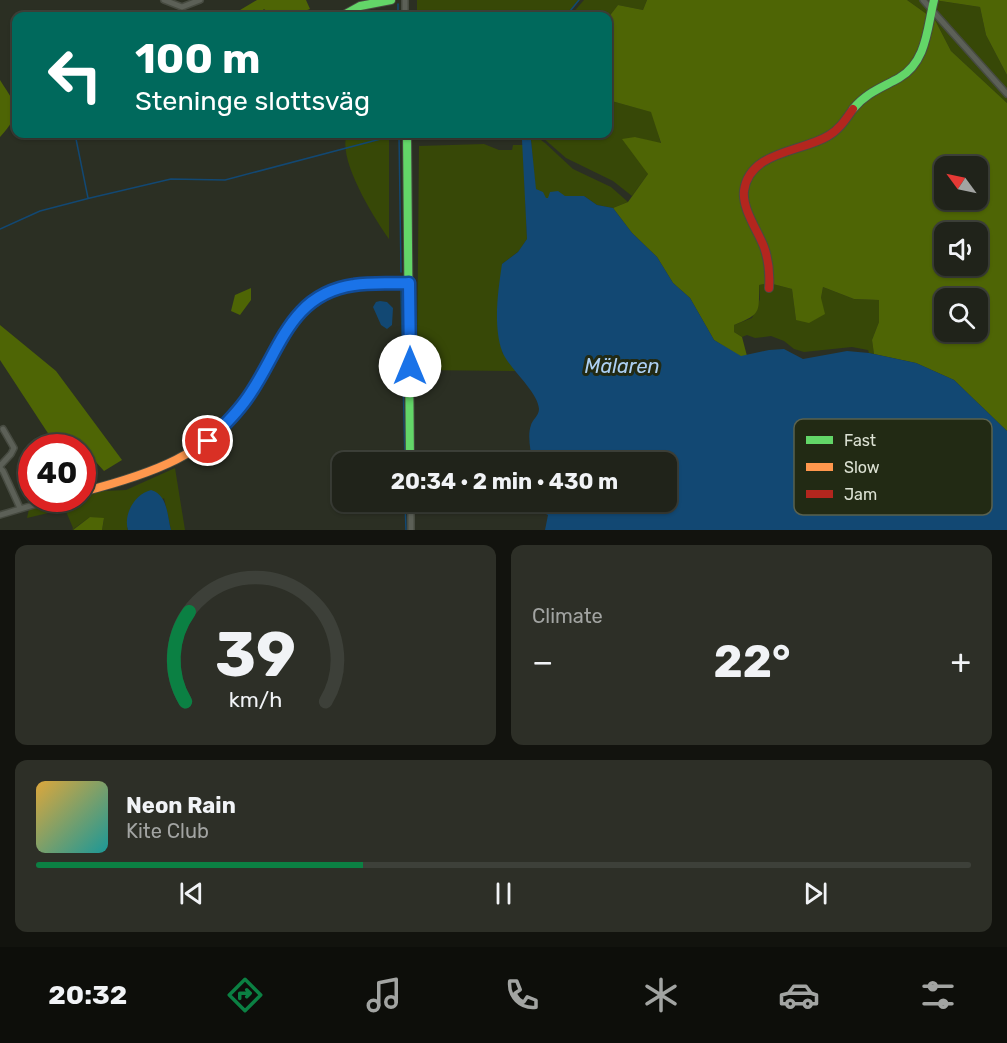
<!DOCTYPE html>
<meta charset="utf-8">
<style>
:root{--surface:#20231a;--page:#2d2f27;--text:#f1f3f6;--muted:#a2a4a2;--line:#3d4039;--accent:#0b8043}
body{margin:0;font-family:Rubik,sans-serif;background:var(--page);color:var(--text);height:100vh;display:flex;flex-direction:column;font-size:22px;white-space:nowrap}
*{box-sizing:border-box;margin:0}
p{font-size:20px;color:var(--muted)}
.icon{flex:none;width:33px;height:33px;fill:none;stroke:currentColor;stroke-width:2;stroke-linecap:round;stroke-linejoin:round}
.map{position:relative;height:530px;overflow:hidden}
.details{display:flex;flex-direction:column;gap:15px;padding:15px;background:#12130e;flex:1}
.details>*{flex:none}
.banner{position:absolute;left:12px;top:12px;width:600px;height:126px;border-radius:12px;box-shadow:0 2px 4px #0004,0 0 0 2px var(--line);background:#00695c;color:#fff;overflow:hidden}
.needle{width:39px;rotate:303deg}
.fabs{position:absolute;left:934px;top:156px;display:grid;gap:12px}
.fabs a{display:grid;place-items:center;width:54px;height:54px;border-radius:12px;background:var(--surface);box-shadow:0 2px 4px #0004,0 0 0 2px var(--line);font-size:30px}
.speed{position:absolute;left:18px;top:434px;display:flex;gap:12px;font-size:30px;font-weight:700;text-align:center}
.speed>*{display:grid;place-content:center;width:78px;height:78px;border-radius:50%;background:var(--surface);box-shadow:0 2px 4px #0004,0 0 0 2px var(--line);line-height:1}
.speed .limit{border:9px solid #d22;background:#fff;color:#111}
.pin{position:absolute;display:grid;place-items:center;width:51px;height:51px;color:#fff;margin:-26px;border:3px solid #fff;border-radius:50%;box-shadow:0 2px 6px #0007}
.me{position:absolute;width:66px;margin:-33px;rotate:0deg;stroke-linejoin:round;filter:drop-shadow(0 0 4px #0008)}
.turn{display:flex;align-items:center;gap:21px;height:126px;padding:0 24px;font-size:27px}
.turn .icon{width:78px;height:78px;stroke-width:2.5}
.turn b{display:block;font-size:42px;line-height:51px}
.big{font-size:45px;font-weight:700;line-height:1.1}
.details .widget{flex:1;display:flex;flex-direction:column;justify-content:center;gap:9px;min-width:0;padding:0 21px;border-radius:12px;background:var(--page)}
.details .dial{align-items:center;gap:0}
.dial svg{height:156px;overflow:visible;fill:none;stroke:var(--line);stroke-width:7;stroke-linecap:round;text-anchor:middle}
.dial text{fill:var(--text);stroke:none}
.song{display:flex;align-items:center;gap:18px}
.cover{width:72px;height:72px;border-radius:9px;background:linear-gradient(135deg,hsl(40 70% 55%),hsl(180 70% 35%))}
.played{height:6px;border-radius:3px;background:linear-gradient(90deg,var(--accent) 35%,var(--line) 35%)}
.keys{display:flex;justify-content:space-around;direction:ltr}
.heat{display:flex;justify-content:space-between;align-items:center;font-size:33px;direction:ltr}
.details .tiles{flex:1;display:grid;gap:15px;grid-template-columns:1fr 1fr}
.widget:last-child{grid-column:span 2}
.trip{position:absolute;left:332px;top:452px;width:345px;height:60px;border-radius:12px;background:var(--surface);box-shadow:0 2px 4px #0004,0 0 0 2px var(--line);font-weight:700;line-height:60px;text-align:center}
.menu{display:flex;height:96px;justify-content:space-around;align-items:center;background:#0d0e0a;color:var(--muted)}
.menu .icon{width:42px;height:42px}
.menu .active{color:var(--accent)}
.menu b{font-size:27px;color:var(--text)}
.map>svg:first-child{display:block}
</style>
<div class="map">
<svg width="1007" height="530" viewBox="0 0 1007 530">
<rect width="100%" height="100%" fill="#2b2f23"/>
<path fill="#374807" d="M417,0H580L566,16H417Z
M584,0H647L643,10L618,5L608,18L570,16Z
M907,0H934L980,7L986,35L1007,75V103L951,51L935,20Z
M608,100L652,112L661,144L635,137L648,174L632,196L613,181L566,158L542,137L532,136L533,134H608Z
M347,134H389V239C374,218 337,159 347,134Z
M531,140H541L545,143L573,169L611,187L628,202L613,208L597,205L584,196L546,199L535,188Z
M484,144L499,150H512L513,145H523L527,239L519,251L502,264V352L516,371L417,370L419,146Z
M769,283L792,289L796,320L821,298L823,287L854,299L880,300L879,322L872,340L874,354L869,353L868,350L852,347L804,352L794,349L784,341L771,336L755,338L747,335L742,337L734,332V325L752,318L760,299L759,285Z
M175,468L185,530H171L164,498L127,528L128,530H102L104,519L90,517L72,530L73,528L65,509L27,518L29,509L82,498L83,496L104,491L126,490Z"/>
<path fill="#4e6505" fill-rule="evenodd" d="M257,0H306L310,9L291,16H272L264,9L257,16H230Z
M647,0H907L935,20L951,51L1007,103V431L954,380L916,363L874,354L872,340L879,322V300L854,299L823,287L821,298L825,314L809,323L796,320L792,289L769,283L759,285C759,313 761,314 734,325V332L742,337L747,356L741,357L714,340L690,298L673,283L657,257L632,233L613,208L628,202L648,174L622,139L635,137L661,143L651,112L608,100V18L618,5L643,10ZM945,166H978V200H945ZM945,232H978V266H945ZM945,298H978V332H945Z
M934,0H1007V75L986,35L980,7Z
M0,80C17,107 24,110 0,137Z
M251,288V300L240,315L231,311L235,295Z
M0,325L56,371L122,460L104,471L87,452L83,451L82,447H57L0,360Z
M90,517L104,518L102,530H73Z"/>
<path fill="#124873" d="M522,140H531L536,189L543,192L546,198H548L550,192L558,191L565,196H584L597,205L613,208L632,233L657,257L673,283L690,298L714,340L741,356L769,350L784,349L803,359L847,351L869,353L916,363L954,380L1007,431V530H545L548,515L538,510L531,501H666V462H532C531,451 527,436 531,425C532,420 539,416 539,409C538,391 508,368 502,351C493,325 498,291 502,264L518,252L527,239Z
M380,301L387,302L393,308L392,325L387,329L381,325L373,307L376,302Z
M151,490C168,495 167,515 171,530H128C123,514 135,494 151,490Z"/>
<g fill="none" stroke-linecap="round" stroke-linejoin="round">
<path stroke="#124873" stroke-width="1.5" d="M398,4V16
M566,16L579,0
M75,134L88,198
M399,134L401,272
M527,140L528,134
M0,229L40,211L90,198L171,179L225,180L392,136
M401,291L405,462
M405,501L406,530"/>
<defs>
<path id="street" d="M164,0L182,7L200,0
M405,0V16
M923,0L1007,94
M0,466L11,454L14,448L3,429
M0,468L3,471L20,508
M411,501V530
M0,515L57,498"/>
<path id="fast" d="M342,16L360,6L391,0
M853,109C866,93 881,88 899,78C927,62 927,28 934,0
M407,134L410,462
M301,312C337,280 364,285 409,283"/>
<path id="slow" d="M82,492C148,475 211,455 250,395C267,367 280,338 301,312"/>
<path id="jam" d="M769,288C770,274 769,261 764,247C758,231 742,209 744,191C749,151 802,152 828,136C839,130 846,119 853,109"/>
</defs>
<use href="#street" stroke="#474b41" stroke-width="8"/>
<use href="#fast" stroke="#474b41" stroke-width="10"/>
<use href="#slow" stroke="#474b41" stroke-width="10"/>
<use href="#jam" stroke="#474b41" stroke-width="10"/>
<use href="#street" stroke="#5c6057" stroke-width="5"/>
<use href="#fast" stroke="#63d668" stroke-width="8"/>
<use href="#slow" stroke="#ff974d" stroke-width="8"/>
<use href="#jam" stroke="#b3261e" stroke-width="8"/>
</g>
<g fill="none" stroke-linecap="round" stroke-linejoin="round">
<defs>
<path id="route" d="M208,441C223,427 237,413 248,397C280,352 289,294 354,285C372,282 391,284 409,283L410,366"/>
</defs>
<use href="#route" stroke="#114b97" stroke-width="15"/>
<use href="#route" stroke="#1a73e8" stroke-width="10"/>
</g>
<g text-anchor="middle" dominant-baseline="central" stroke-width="6" stroke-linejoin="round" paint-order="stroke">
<g font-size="20" font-style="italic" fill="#add0f3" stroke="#222a14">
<text x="622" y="366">Mälaren</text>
</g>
</g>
<rect x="794" y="419" width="198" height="96" rx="9" fill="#222a14" stroke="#5a614e" stroke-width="1.5"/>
<rect x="806" y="436" width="27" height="8" fill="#63d668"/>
<rect x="806" y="463" width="27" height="8" fill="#ff974d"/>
<rect x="806" y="490" width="27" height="8" fill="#b3261e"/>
<g font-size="16" fill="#dde2d4">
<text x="844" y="446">Fast</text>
<text x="844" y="473">Slow</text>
<text x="844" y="500">Jam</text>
</g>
</svg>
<div class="fabs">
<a><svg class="needle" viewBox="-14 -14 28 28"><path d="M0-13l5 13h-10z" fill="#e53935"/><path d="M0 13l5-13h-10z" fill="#a2a4a2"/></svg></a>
<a><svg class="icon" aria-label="sound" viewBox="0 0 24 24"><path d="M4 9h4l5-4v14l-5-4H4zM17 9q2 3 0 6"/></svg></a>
<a><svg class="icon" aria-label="search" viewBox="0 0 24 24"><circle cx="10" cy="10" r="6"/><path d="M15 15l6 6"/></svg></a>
</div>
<div class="speed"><div class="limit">40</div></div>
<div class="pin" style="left:208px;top:441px;background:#d93025"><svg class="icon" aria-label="arrive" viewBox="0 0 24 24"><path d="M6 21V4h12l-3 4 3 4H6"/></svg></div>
<svg class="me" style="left:410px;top:366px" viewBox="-20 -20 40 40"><circle r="19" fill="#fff"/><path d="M0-13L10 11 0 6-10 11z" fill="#1a73e8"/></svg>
<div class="trip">20:34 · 2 min · 430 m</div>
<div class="banner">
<div class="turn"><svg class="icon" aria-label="left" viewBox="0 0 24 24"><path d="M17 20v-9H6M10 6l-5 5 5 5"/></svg><div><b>100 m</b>Steninge slottsväg</div></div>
</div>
</div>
<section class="details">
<div class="tiles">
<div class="widget dial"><svg viewBox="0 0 100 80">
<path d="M14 69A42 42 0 1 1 86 69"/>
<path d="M14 69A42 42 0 0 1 16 23" stroke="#0b8043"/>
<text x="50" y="56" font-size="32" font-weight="700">39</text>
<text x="50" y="72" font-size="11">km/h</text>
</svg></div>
<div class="widget"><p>Climate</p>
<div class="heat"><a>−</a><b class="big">22°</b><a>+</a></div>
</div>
<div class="widget">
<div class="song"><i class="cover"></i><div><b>Neon Rain</b><p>Kite Club</p></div></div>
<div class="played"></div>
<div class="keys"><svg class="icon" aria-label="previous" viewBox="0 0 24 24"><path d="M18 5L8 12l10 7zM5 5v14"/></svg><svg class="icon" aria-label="pause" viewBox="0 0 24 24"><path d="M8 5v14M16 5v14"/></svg><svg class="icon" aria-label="next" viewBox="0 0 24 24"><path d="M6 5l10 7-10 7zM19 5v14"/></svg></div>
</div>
</div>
</section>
<nav class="menu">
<b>20:32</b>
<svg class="icon active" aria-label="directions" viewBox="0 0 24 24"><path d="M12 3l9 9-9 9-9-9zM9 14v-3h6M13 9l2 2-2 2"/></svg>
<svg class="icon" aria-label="music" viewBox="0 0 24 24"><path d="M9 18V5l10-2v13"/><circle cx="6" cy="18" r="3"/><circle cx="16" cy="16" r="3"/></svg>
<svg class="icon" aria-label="phone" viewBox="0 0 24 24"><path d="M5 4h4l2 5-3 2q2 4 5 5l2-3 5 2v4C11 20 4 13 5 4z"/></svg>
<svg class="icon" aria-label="climate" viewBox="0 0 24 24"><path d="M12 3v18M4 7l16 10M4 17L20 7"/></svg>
<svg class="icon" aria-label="car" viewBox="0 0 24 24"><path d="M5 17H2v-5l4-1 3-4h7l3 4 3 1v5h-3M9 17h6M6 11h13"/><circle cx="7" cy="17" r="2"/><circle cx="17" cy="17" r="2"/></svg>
<svg class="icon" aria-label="filters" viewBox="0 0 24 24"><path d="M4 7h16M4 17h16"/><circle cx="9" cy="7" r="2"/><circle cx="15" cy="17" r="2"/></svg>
</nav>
